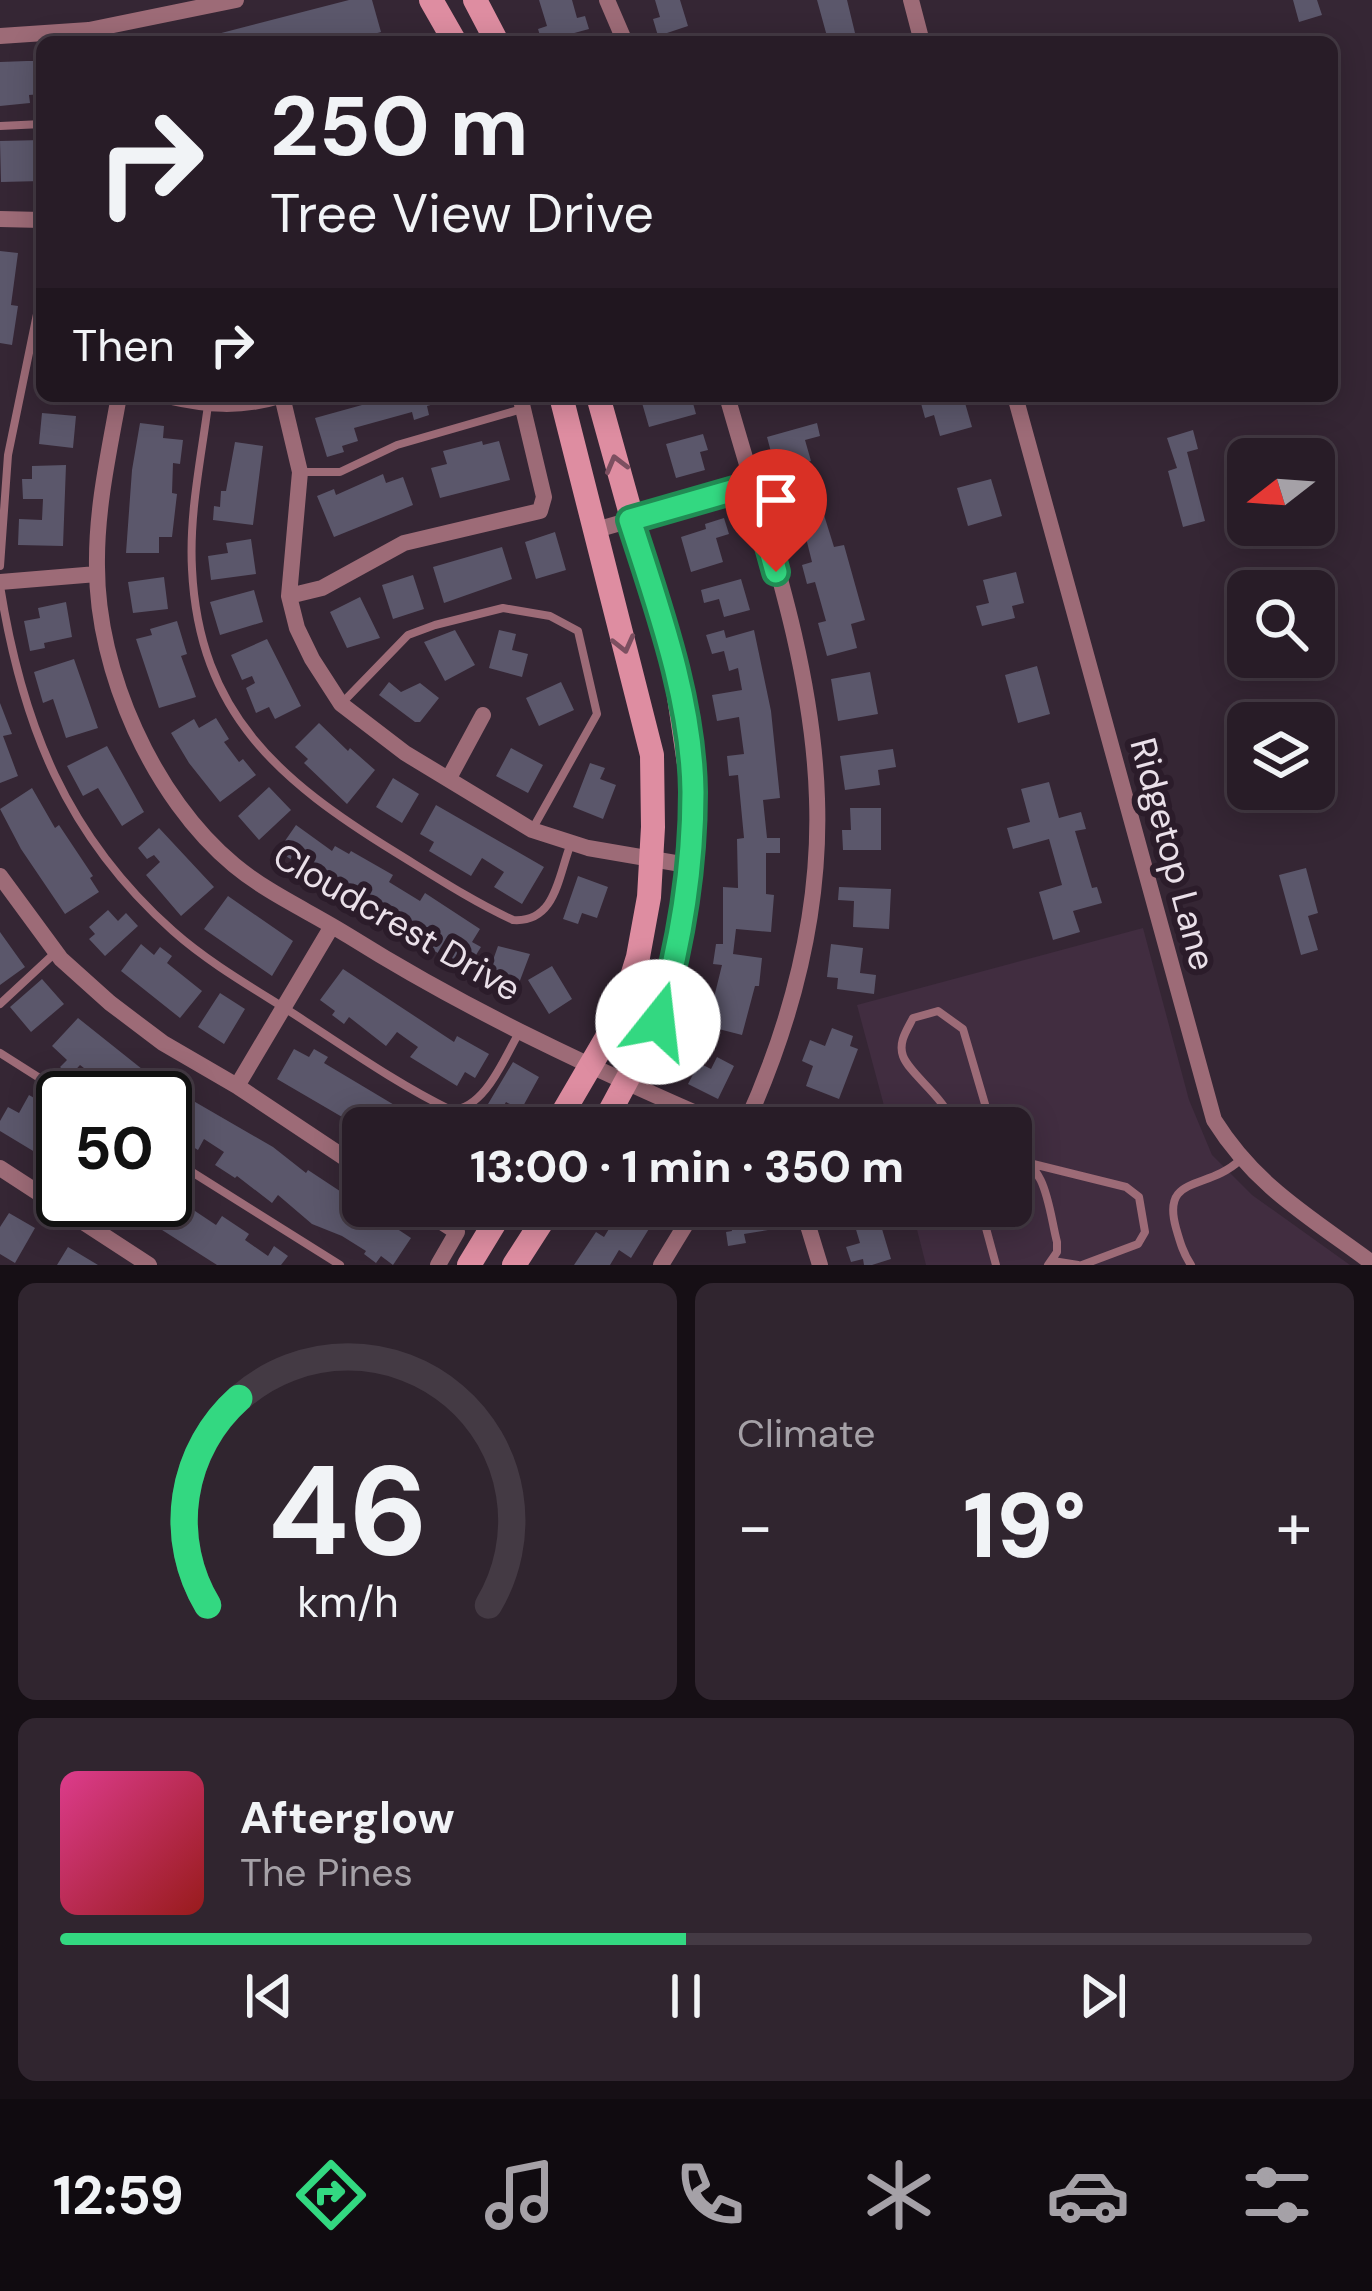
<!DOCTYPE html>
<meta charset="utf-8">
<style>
:root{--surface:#281c27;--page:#30252f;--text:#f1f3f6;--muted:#a5a1a7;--line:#443a44;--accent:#33d881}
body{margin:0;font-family:"DM Sans",sans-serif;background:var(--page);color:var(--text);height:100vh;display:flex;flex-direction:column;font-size:45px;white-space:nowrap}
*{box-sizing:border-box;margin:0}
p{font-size:39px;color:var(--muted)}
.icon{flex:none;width:66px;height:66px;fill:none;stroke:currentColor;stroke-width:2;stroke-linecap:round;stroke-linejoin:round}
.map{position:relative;height:1265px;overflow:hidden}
.sheet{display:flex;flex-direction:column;gap:18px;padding:18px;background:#160f15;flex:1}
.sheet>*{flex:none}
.hud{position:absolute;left:36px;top:36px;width:1302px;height:366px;border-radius:18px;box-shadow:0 6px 30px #0003,0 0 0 3px var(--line);background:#281c27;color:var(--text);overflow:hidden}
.needle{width:78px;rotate:253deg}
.fabs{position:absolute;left:1227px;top:438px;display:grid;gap:24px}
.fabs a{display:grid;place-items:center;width:108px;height:108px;border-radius:18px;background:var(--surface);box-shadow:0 6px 30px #0003,0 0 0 3px var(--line);font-size:60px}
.speed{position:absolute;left:36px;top:1071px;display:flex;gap:24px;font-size:60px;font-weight:700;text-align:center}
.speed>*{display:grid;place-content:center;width:156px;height:156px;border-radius:50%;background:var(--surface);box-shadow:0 6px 30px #0003,0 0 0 3px var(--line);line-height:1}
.speed .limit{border:6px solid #111;border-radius:18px;background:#fff;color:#111}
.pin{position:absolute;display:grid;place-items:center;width:102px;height:102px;color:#fff;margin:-123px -51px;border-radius:50% 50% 50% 0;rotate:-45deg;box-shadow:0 0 12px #0007}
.pin .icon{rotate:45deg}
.me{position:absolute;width:132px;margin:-66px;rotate:16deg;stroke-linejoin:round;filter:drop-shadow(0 0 9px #0008)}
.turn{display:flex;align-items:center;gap:42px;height:252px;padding:0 36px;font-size:54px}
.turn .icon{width:156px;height:156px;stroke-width:2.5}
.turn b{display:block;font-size:84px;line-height:102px}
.then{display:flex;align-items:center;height:114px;padding:0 36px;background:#0003;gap:24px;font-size:45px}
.big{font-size:90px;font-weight:800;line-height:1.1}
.sheet .tile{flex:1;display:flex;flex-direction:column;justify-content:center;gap:18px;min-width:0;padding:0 42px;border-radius:18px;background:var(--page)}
.sheet .dial{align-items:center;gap:0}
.dial svg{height:312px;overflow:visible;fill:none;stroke:var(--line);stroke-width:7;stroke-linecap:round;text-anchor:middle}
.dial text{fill:var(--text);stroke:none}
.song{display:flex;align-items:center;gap:36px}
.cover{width:144px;height:144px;border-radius:18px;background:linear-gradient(135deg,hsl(330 70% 55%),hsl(0 70% 35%))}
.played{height:12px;border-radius:6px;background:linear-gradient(90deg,var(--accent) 50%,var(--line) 50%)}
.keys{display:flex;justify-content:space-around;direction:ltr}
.heat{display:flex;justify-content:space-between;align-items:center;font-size:66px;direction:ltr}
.sheet .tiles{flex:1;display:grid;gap:18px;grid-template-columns:1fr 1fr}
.tile:last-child{grid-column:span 2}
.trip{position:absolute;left:342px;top:1107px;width:690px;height:120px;border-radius:18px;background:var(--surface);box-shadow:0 6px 30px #0003,0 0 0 3px var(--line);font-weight:800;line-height:120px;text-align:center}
.tab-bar{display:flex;height:192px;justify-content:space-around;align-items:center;background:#100b10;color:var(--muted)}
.tab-bar .icon{width:84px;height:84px}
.tab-bar .current{color:var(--accent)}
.tab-bar b{font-size:54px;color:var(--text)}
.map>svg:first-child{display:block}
</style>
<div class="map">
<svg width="1372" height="1265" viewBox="0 0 1372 1265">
<rect width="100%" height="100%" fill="#352634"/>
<path fill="#412d40" d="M1143,928L1189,1100L1212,1155L1252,1195L1350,1265H926L911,1206H1011V1128H890L857,1005Z"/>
<path fill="#5b576b" d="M349,0H372L381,32L345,42H202V38Z
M539,0H572L577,18L585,16L589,29L567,35L568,42H542L538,29L547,26Z
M655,0H680L688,26L658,36L653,19L660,17Z
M817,0H847L855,33L828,40Z
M1293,0H1317L1322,15L1299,22Z
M27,61H42V94L29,95L30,103L0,106V62Z
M42,140V181L1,182L0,141Z
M0,251L18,253L11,305L18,306L12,345L0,343Z
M360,396H452V399L427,406L429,415L414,420L412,412L354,428L358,441L342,446L344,452L327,457L315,418L362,405Z
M640,396H691L696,414L649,427Z
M919,396H963L972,427L940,436L934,415L925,418Z
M42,413L76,416L73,448L39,444Z
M140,423L164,426L163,438L183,440L180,464L173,463L172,493L177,494L172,537H159V553H126L132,470Z
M817,423L820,436L805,440L811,461L776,471L767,437Z
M1193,430L1198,449L1187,452L1205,521L1183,527L1168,471L1177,468L1167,438Z
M703,434L708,450L700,452L705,470L676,478L666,444Z
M482,441L483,445L499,441L510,480L440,498L431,468L447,464L443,451Z
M235,442L263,446L253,525L213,520L214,506L220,507L221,491H226Z
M66,465L63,546L18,545L19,519L42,520L43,499H23L22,479H32V466Z
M383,474L386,483L403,477L413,505L334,537L317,496L334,489L336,495Z
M991,479L1002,516L968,526L957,488Z
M819,499L834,547L844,545L865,620L851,624L857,648L827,656L818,623L826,621L815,582L807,584L802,565L812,562L806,538L796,541L786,509Z
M724,518L729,534L716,538L723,562L691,572L681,537L706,529L705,524Z
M555,532L566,570L536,579L525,542Z
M251,539L256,574L211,580L208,556L228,553L226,543Z
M502,547L512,579L444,603L433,567Z
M1016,572L1024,603L1012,606L1015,618L982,626L976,606L989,603L983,580Z
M413,575L424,609L393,619L382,585Z
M164,577L168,609L133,613L128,582Z
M741,579L750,610L724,617L719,599L704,603L701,590Z
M254,590L263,622L220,635L210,602Z
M360,597L380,638L347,648L330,612Z
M66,602L72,637L44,643L45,648L30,651L24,621L40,618L38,608Z
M177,621L187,654L181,656L196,697L159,708L136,639L152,635L150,629Z
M455,630L475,665L445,681L424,642Z
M499,630L516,634L512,650L528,654L522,677L489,668Z
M724,630L726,638L754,630L771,711L780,798L763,800L767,838H780V853H766V894L774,895L771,932L736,929L733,954L762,958L759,986H755L742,1035L707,1026L722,965L713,964L716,944H723V887L738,888L737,839L744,838L738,775L729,776L727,756L744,754L739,717L717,721L712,695L742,690L738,668L729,671L724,651L712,654L706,635Z
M267,639L301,706L275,719L269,707L256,713L246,688L255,683L252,676L242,680L231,655Z
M74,659L98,728L66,738L53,699L43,703L34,672Z
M1037,666L1050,714L1018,723L1005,675Z
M870,672L878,714L838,721L831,679Z
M389,682L401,692L420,683L439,698L420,722H415L379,695Z
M561,682L574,710L539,726L526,698Z
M0,703L12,734L3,736L18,776L0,783Z
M216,718L229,739L224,742L239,762L243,759L256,775L220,802L189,763L171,733L194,719L199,728Z
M319,723L348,751L350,748L375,770L347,804L304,763L308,759L295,747Z
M1248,744V789L1245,790L1233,748Z
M107,746L144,812L122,826L98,788L83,796L67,766Z
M511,748L543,765L528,793L496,776Z
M893,749L896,767L878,770L880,785L845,790L840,756Z
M590,763L605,768L600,779L616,785L603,819L573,807Z
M393,778L419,794L402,823L376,807Z
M1049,782L1059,818L1081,812L1086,829L1075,831L1092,888L1097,887L1102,903L1073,911L1080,932L1053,940L1039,892L1062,885L1049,839L1013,849L1007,828L1030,822L1021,789Z
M269,787L291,810L259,840L238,816Z
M32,788L55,828L59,825L93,876L90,878L99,892L65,914L21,849L0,809Z
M436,805L544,867L522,904L494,887L504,872L482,858L471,876L429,851L434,842L420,834Z
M850,808H881V850H843L842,830H851Z
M296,825L332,851L335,846L349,854L351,851L393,875L389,882L420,901L425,893L480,929L472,942L481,947L466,971L278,851Z
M159,828L214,887L181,916L146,875L160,862L154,855L147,859L138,848Z
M1306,868L1318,913L1308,916L1318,950L1301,955L1279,875Z
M578,876L608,887L597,918L582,913L578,924L563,919Z
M839,887L891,889L889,929L853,927L854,901L838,900Z
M228,896L293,941L272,976L204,929Z
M108,910L118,921L126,913L138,926L105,956L89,939L95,934L89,927Z
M0,932L25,967L0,985Z
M141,944L154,955L160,947L172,956L167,963L202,991L180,1018L121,971Z
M831,944L863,948L860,973L876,975L874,994L837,989L838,978L827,977Z
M498,946L530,954L516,991L486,980Z
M552,966L572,999L549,1014L528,980Z
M343,969L454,1042L457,1036L489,1054L475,1078L465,1072L457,1086L410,1057L418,1047L397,1032L386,1046L349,1017L344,1024L332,1015L335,1011L320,1000Z
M42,979L64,1004L31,1032L10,1007Z
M220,993L245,1009L224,1044L198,1027Z
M78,1018L152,1077L273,1147L306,1173L308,1170L411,1238L393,1265L381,1256L376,1263L364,1254L366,1251L342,1236L312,1224L278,1195L272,1203L237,1176L235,1178L215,1165L224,1152L204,1139L198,1150L165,1130V1098H113L105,1092L109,1087L80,1065L70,1076L60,1067L67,1060L52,1046Z
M832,1028L853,1036L850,1046L858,1049L839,1099L806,1086L813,1066L802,1061L810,1040L825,1046Z
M294,1049L309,1057L314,1049L328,1057L324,1063L406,1112L397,1128H361L277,1079Z
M717,1057L734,1066L718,1099L688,1084L699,1063L711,1069Z
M513,1062L539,1077L521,1110L506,1102L501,1111L488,1104Z
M29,1095L50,1107L41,1122L63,1135V1169L0,1131V1121L8,1107L19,1113Z
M836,1114L840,1128H798V1124Z
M165,1191L216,1225L222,1216L249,1234L245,1240L268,1256L274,1246L288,1256L281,1265H217L115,1200H165Z
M623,1206H663L631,1258L619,1250L610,1265H574L596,1232L604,1237Z
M744,1206L771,1207L774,1229L744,1234L746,1243L728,1246L726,1232L732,1231L729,1215L745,1213Z
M849,1206H886L892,1226L882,1229L891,1259L872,1265H864L863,1259L851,1262L846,1247L860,1243Z
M9,1213L35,1228L15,1263L0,1254V1227Z
M68,1247L98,1265H57Z"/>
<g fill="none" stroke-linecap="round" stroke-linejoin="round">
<path stroke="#9d6b77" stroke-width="8" d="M0,126L42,124
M208,405C201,459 189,514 192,569C199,714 280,781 395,852C434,876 472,901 513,920C555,923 558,878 570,846
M302,472H340L397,445L522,409
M0,566L8,455L37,314L42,241
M0,586C22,724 66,836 173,931C209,963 253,988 294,1014C342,1045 400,1086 451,1110C485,1110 505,1056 520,1031
M343,702L408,635L435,625L503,608L550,616L578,631L597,714L533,828
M0,1004L56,952
M0,1053L71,1098
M956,1128C944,1096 910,1075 903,1056C898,1042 907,1030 913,1018L938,1011L963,1029L992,1128
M165,1155L340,1265
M1011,1157C1047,1160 1049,1212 1057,1242V1252L1048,1265
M1033,1164L1126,1187L1139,1197L1145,1232L1138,1244L1082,1265
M980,1206L996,1265
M1053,1261L1078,1265
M1191,1265C1183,1253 1180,1242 1176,1228C1161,1174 1207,1191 1240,1160"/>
<path stroke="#9d6b77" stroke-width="16" d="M607,0L625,42
M911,0L922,42
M0,36L89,30L236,0
M0,219L42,220
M119,396C109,452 96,509 97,567C97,671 153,798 234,865C269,894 311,912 349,936C470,1012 600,1072 730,1128
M167,396C206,405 240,408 279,396
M282,396L300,472L289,596L297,628L312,659L341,704L405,753L532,830L588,848L687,865
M727,396C764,527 813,662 817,799C821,913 791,1025 744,1128
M1015,396L1214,1120C1256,1187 1310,1217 1372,1263
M596,530L752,485
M0,582L97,574
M289,596L322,588L404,543L540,511L544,497L520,396
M449,778L483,715
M0,876L61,959L110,1003L163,1043L237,1086L363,1170
M237,1086L332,926
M0,1168L149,1265
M417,1206L457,1232L438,1265
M802,1206L820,1265
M661,1265L697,1206"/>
<path stroke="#de8da1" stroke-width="24" d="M431,0L455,42
M475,0L497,42
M598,396L676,676L693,791L685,900L675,963L658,1022L601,1128
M554,1128L620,1015L638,957L649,897L653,827L652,755L561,396
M469,1265L505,1206
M514,1265L552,1206"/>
</g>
<defs><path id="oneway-chevron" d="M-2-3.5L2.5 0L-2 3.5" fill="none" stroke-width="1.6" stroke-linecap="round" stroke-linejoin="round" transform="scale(3)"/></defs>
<g stroke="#7c4f60">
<use href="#oneway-chevron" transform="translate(616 464) rotate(-105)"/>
<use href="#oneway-chevron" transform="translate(624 644) rotate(76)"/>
</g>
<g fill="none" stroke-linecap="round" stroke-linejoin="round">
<defs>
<path id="route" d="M658,1022C680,948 693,870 693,792C692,700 658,607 630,520L752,485L776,572"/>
</defs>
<use href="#route" stroke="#218c54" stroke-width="30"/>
<use href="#route" stroke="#33d881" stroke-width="21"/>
</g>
<g text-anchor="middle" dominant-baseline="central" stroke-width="12" stroke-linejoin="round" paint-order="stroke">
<g font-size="36" fill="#eae0e9" stroke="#2b1c2a">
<text transform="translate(1173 854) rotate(75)">Ridgetop Lane</text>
<text transform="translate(397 922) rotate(30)">Cloudcrest Drive</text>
</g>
</g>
</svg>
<div class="fabs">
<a><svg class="needle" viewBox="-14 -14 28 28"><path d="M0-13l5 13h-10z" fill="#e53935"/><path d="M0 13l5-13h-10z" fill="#a5a1a7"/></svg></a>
<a><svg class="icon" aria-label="search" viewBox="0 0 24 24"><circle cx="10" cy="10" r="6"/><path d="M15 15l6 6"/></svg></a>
<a><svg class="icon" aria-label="layers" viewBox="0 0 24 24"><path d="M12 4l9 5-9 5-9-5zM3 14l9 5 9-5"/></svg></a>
</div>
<div class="speed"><div class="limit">50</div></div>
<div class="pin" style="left:776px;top:572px;background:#d93025"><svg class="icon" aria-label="arrive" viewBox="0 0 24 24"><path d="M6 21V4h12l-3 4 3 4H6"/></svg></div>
<svg class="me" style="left:658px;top:1022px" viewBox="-20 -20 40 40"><circle r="19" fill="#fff"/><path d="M0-13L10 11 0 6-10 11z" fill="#33d881"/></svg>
<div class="trip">13:00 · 1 min · 350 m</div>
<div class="hud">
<div class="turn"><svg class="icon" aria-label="right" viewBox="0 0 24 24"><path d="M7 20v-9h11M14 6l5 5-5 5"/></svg><div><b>250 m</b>Tree View Drive</div></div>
<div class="then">Then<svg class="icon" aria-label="right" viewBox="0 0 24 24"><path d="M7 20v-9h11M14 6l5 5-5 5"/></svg></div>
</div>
</div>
<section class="sheet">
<div class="tiles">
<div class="tile dial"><svg viewBox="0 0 100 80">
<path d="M14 69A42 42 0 1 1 86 69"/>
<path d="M14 69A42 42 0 0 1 22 16" stroke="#33d881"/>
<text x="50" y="56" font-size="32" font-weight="700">46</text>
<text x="50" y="72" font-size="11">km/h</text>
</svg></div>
<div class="tile"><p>Climate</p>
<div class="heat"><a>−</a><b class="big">19°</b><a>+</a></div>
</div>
<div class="tile">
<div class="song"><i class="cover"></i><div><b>Afterglow</b><p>The Pines</p></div></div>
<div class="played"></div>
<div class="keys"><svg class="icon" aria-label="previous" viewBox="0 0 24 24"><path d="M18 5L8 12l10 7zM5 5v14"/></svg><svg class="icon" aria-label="pause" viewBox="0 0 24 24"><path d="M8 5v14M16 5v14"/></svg><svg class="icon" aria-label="next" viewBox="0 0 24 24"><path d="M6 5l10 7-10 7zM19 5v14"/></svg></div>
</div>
</div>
</section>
<nav class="tab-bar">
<b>12:59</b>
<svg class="icon current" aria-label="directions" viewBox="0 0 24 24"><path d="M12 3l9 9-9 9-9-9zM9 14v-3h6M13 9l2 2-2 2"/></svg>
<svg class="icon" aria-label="music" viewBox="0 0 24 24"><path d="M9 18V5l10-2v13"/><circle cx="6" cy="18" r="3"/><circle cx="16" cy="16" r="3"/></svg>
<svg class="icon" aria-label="phone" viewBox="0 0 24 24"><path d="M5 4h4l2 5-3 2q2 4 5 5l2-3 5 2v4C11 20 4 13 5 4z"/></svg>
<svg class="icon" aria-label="climate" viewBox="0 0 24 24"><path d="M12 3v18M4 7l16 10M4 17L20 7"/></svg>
<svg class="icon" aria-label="car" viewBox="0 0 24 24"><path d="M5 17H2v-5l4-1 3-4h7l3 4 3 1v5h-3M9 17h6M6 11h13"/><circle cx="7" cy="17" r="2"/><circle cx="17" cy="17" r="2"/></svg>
<svg class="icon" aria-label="filters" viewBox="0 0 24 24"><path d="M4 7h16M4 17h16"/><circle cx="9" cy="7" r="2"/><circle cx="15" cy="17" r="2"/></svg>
</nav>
